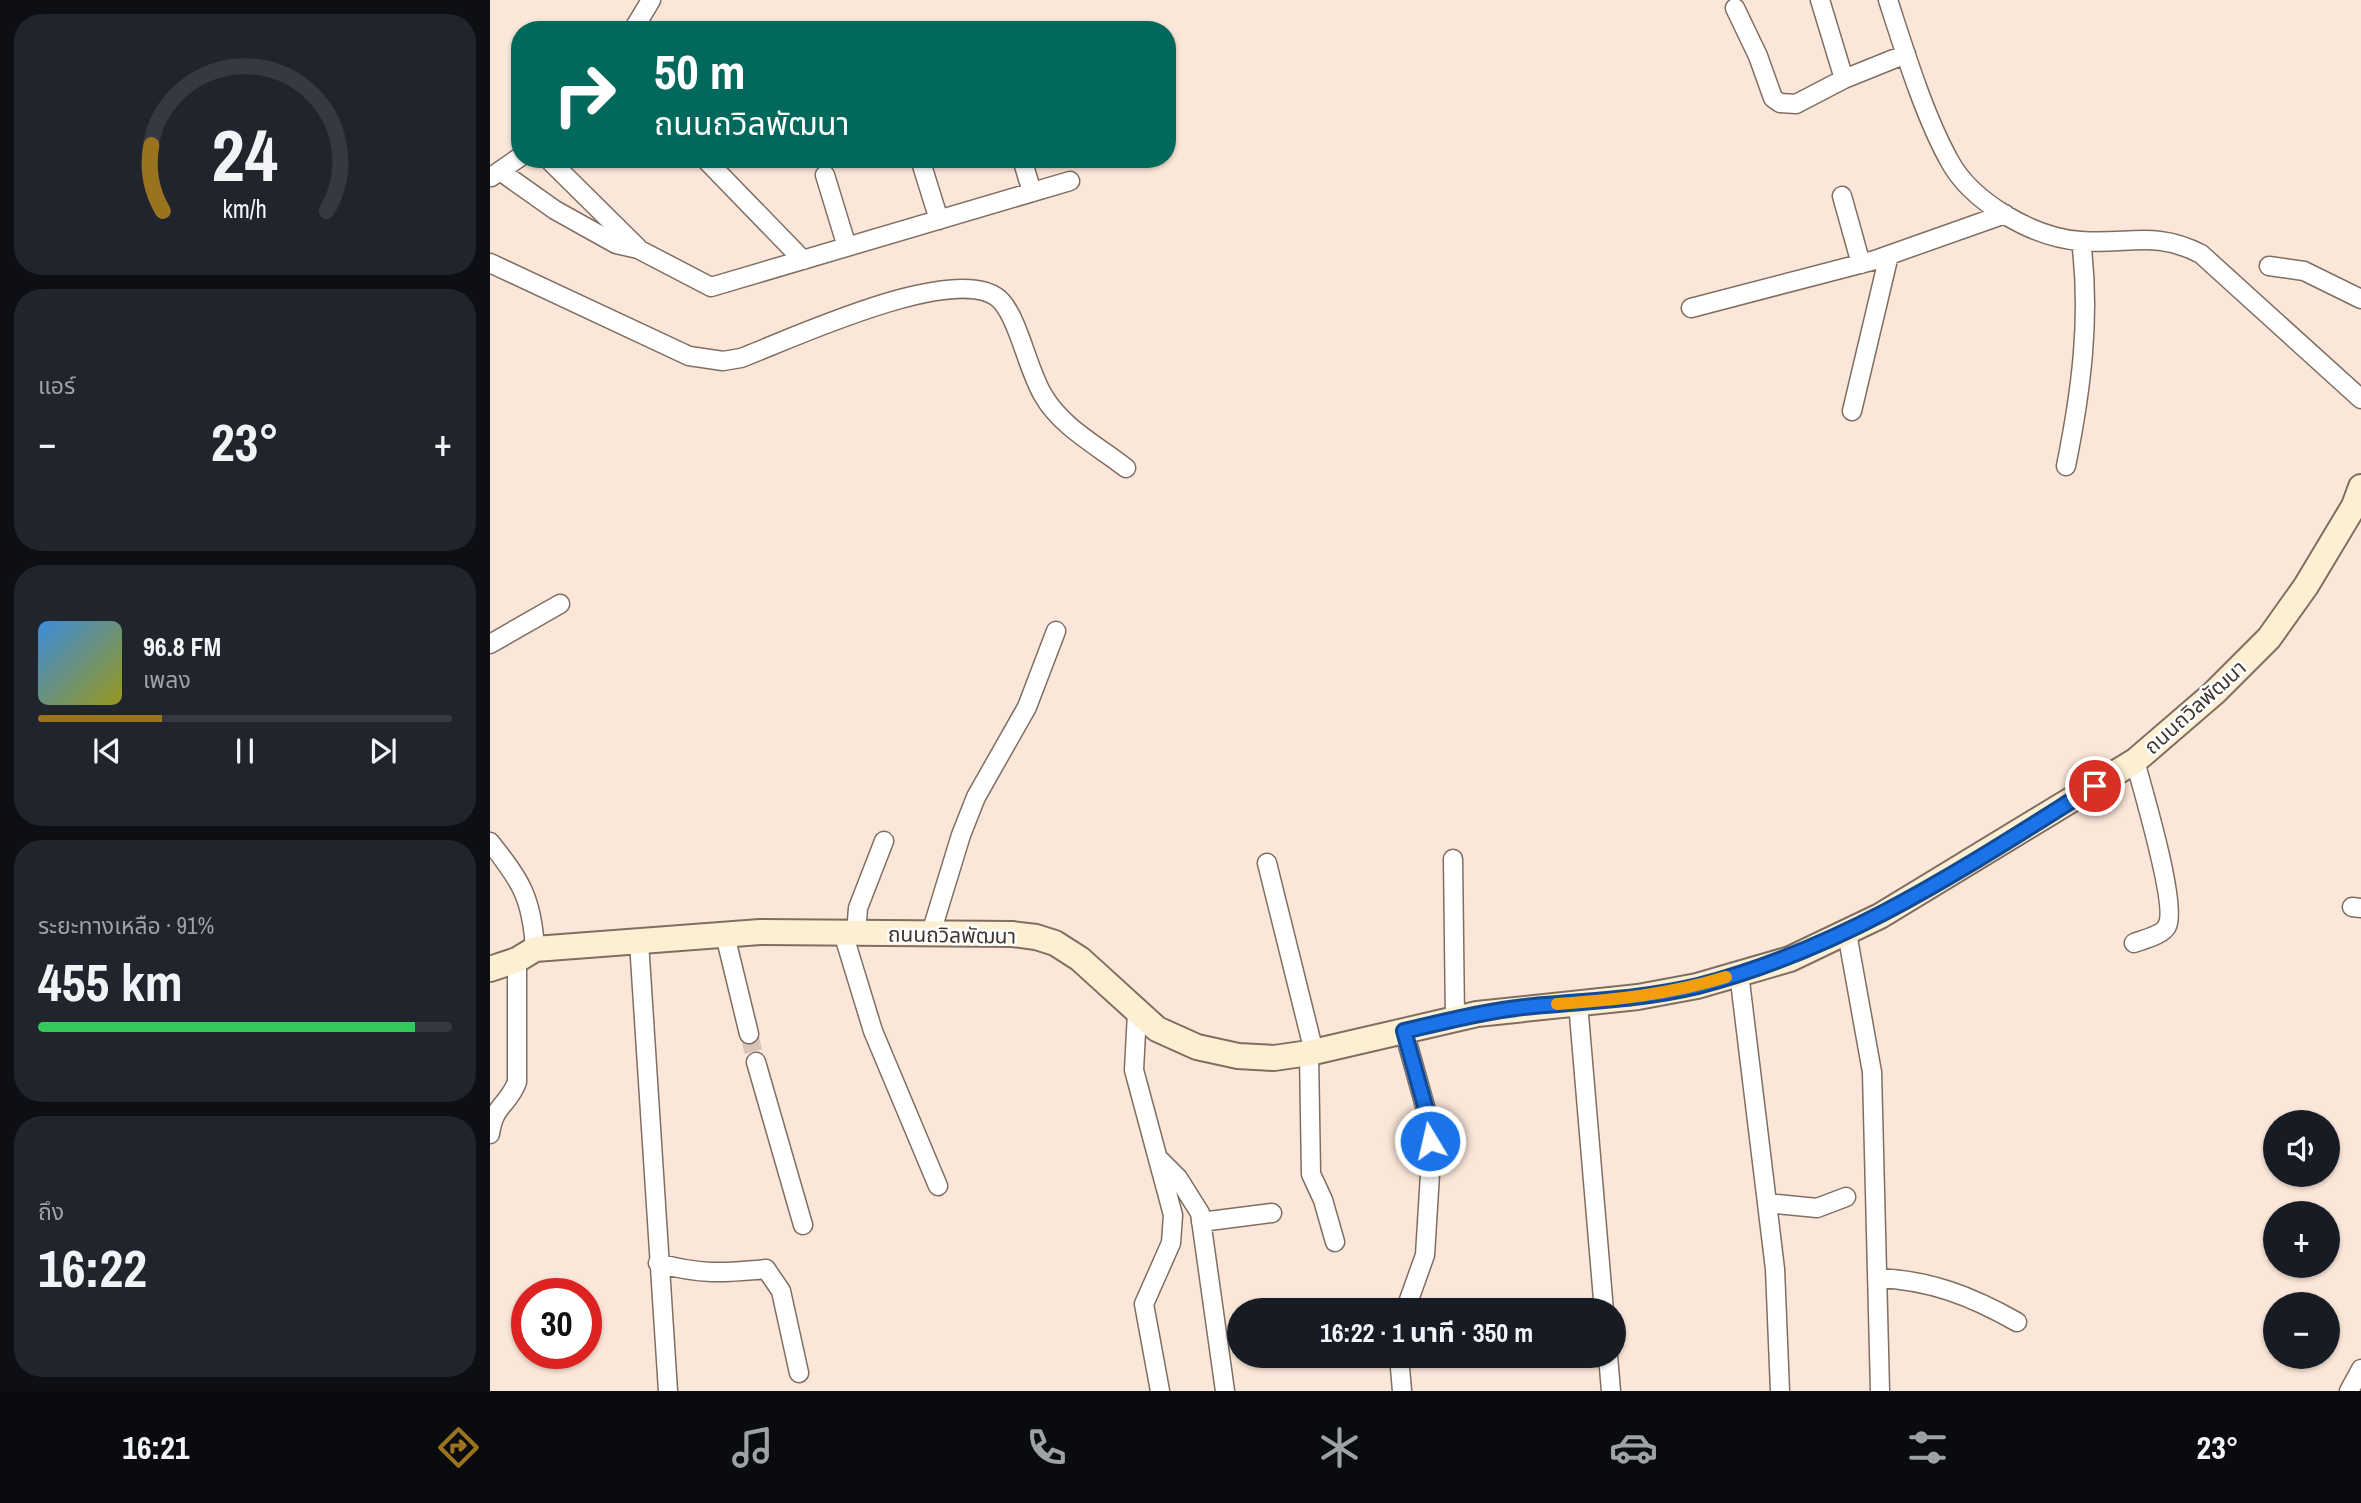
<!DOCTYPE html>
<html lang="th">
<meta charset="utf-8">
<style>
:root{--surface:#171b24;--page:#20242c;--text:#f1f3f6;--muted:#9ea1a6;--line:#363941;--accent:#9a731f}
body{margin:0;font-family:"Archivo Narrow","Noto Sans Thai",sans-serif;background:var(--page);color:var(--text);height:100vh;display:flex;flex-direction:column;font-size:26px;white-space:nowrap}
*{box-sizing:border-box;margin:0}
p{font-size:23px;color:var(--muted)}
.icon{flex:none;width:38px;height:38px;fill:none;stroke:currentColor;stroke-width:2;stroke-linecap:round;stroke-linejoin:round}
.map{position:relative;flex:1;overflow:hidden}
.sheet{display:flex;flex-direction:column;gap:14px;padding:14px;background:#0d0f14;width:490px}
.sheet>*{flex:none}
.hud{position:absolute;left:21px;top:21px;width:665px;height:147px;border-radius:28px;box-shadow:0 2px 5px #0004;background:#00695c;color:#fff;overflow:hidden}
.controls{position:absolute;left:1773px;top:1110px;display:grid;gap:14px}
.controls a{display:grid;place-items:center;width:77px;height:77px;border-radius:50%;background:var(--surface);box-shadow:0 2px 5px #0004;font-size:35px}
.speed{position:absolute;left:21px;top:1278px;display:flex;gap:14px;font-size:35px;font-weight:700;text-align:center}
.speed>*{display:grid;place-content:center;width:91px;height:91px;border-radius:50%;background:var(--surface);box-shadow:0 2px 5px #0004;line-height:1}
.speed .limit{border:10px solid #d22;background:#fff;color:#111}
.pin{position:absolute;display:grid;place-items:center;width:60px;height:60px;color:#fff;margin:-30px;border:4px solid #fff;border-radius:50%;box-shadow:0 2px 7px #0007}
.me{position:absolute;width:77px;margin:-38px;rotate:351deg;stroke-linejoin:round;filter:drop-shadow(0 0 5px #0008)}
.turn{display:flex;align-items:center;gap:24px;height:147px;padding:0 28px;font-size:32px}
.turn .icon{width:91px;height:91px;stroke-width:2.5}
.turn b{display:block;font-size:49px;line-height:60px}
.big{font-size:52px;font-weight:700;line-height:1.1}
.sheet .widget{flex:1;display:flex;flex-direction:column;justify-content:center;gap:10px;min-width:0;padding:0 24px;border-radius:28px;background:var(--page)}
.sheet .dial{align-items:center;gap:0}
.dial svg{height:182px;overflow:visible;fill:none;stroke:var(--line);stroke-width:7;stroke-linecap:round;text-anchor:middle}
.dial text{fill:var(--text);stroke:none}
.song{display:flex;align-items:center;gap:21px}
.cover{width:84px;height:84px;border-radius:10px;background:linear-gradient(135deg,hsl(210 70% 55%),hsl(60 70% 35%))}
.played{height:7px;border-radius:4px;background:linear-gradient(90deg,var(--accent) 30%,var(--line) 30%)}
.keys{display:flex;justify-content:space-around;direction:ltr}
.heat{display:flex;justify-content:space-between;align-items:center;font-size:38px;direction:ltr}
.charge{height:10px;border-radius:5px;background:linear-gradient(90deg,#34c759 91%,var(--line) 0)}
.trip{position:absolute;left:737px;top:1298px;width:399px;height:70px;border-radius:35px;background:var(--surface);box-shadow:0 2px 5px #0004;font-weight:700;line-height:70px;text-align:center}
.tabs{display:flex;height:112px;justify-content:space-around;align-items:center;background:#090b0e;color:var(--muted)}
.tabs .icon{width:49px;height:49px}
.tabs .on{color:var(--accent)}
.tabs b{font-size:32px;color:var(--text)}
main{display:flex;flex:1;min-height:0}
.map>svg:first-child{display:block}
</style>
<main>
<section class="sheet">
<div class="widget dial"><svg viewBox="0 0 100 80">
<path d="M14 69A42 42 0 1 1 86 69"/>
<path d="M14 69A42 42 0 0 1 9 40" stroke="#9a731f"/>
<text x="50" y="56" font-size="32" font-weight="700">24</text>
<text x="50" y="72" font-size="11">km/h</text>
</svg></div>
<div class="widget"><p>แอร์</p>
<div class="heat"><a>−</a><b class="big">23°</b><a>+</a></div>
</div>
<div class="widget">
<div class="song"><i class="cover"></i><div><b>96.8 FM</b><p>เพลง</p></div></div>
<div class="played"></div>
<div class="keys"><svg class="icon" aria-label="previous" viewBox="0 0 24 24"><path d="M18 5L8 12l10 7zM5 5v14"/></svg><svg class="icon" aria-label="pause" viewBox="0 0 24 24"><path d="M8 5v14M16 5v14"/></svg><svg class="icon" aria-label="next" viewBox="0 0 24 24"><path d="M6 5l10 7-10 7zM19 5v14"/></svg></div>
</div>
<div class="widget"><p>ระยะทางเหลือ · 91%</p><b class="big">455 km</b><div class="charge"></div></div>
<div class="widget"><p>ถึง</p><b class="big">16:22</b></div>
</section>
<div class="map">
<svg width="1871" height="1391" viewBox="0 0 1871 1391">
<rect width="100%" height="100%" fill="#fbe7d9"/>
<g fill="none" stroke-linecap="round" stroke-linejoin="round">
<path stroke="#d5c4b7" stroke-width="18" stroke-dasharray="18 9" stroke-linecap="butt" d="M259,1034L266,1062"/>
<defs>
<path id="street" d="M1330,0L1354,79
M1398,0C1414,49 1434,115 1459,160C1481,202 1544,238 1591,241C1638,245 1665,230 1711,254L1871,399
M1245,8L1268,56L1283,98L1290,103L1306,104L1354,79L1416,54
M143,30L161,0
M58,159L148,248
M215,159L313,260
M430,159L449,220
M532,159L542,192
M10,171L65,210L126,244L148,249L221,287L580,181
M335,175L357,247
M1,177L30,157
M1352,196L1371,264
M0,263L199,356L233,361L251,358C299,340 474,257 512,302C529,322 538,370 553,395C571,427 608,446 636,468
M1779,266L1814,271L1871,299
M1201,308L1385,260L1515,214
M1362,411L1399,255
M1576,466C1591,392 1601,317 1591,241
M0,644L70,604
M0,842C31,881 42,898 45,949
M963,859L965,1019
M777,863L824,1052
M1862,907L1871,908
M353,933L383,1031L448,1186
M441,933L471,835L486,797L537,707L566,631
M1357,933L1382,1072L1390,1391
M366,934L368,908L394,841
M235,935L259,1034
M149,942L178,1391
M1644,943C1652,940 1673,935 1677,926C1688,907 1652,787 1645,761
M1249,973L1285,1269L1290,1391
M1088,1003L1114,1311
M647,1013L644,1070L683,1215L681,1243L654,1304L670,1391
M914,1031L940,1124L941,1158L935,1255L915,1311
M819,1053L821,1174L833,1200L845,1242
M266,1062L313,1225
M0,1134C4,1104 18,1106 27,1082V960
M670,1160L688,1178L710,1213L735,1391
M1277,1203L1327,1208L1356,1197
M711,1222L782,1213
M168,1263C211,1275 232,1273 276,1269L291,1291L309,1373
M1387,1278C1440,1280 1481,1296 1527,1322
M909,1356L912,1391
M1118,1356L1121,1391
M1859,1391L1871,1369"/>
<path id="secondary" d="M0,969L27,960L45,949L270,932L522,934L546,937L565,943L590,959L667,1029L707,1047L748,1056L784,1058L819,1053L987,1014L1148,997L1207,986L1300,959L1390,916L1645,761L1724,693L1779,638L1816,586L1864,506L1871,487"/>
</defs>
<use href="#street" stroke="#7f6e61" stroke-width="21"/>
<use href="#secondary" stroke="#7f6e61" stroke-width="28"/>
<use href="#street" stroke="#fff" stroke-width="18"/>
<use href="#secondary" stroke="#fdf0d2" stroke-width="24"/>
</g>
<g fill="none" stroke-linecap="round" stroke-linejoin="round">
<defs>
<path id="route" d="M940,1141V1124L914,1031C957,1021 1000,1010 1044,1006C1099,1001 1154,999 1208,986C1356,948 1477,866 1605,786"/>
</defs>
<use href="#route" stroke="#114b97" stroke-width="18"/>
<use href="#route" stroke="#1a73e8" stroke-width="12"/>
<path stroke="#f59e0b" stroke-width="12" d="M1067,1004C1125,1000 1181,994 1236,977"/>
</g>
<g text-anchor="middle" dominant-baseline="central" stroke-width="5" stroke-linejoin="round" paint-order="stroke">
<g font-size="21" fill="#3e3630" stroke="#fff">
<text transform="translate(1705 707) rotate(-42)">ถนนถวิลพัฒนา</text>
<text transform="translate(462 935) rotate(1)">ถนนถวิลพัฒนา</text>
</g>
</g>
</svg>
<div class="controls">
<a><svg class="icon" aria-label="sound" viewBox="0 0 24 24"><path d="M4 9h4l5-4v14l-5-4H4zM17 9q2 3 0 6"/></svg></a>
<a>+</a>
<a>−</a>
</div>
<div class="speed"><div class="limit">30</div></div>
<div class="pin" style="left:1605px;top:786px;background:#d93025"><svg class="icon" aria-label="arrive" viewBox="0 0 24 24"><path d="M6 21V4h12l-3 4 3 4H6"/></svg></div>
<svg class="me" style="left:940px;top:1141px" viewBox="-20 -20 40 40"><circle r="17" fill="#1a73e8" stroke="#fff" stroke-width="3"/><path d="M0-11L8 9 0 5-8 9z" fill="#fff"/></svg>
<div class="trip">16:22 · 1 นาที · 350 m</div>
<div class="hud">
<div class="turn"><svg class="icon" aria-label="right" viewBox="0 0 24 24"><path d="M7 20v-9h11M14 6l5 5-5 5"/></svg><div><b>50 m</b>ถนนถวิลพัฒนา</div></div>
</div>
</div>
</main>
<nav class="tabs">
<b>16:21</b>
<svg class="icon on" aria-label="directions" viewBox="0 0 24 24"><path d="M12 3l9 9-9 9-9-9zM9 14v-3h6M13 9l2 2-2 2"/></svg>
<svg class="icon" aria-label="music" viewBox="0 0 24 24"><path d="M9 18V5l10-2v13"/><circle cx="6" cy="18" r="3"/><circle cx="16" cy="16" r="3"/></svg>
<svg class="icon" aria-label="phone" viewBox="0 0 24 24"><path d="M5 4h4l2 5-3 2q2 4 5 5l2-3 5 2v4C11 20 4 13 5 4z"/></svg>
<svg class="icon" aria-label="climate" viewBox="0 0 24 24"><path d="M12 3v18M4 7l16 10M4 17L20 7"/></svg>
<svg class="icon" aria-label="car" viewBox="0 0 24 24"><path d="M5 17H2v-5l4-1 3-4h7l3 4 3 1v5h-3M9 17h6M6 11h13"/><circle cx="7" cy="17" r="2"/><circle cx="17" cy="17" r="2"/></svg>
<svg class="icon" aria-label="filters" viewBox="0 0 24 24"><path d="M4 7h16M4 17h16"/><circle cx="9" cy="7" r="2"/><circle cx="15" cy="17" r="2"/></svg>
<b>23°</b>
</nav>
